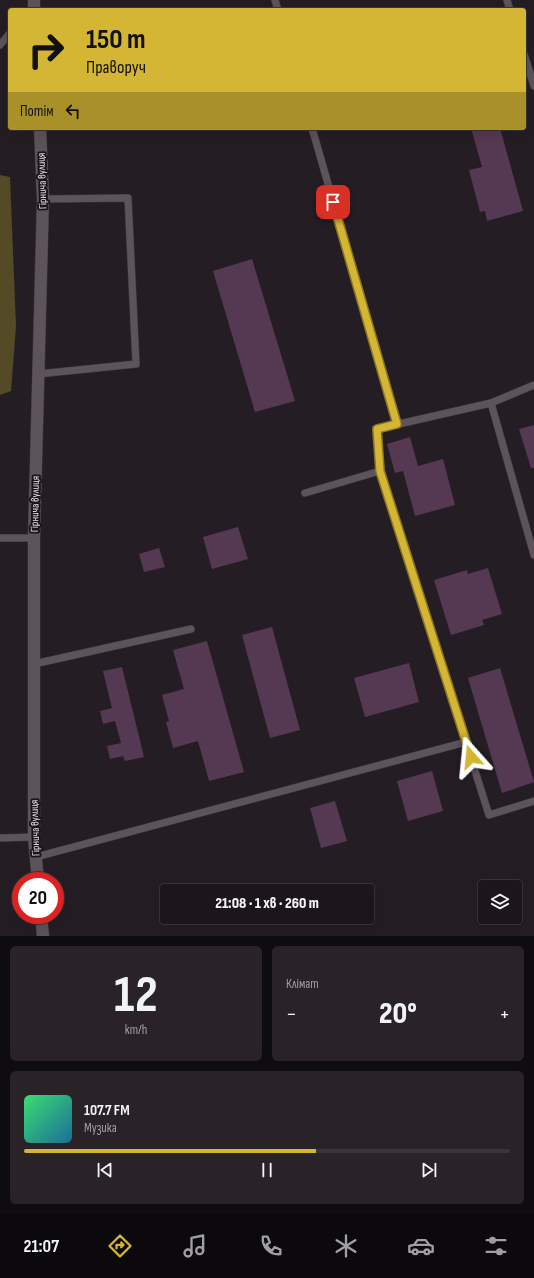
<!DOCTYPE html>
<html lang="uk">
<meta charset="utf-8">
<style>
:root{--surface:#1c161b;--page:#292328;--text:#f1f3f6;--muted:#a09fa3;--line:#3a353a;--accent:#d5b534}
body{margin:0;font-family:"Sofia Sans Condensed",sans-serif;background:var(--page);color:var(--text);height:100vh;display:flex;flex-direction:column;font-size:15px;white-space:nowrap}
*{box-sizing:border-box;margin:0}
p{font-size:13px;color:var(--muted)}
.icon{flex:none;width:22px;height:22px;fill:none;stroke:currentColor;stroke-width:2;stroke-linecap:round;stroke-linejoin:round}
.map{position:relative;height:936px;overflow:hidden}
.panel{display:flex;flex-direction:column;gap:10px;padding:10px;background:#0f0c0f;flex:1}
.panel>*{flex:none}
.hud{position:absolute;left:8px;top:8px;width:518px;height:122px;border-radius:4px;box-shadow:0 4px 16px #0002,0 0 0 1px var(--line);background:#d5b534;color:#111;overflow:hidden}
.tools{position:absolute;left:478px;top:880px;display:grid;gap:8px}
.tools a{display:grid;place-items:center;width:44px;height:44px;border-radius:4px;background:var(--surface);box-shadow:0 4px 16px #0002,0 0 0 1px var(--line);font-size:20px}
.speed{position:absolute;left:12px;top:872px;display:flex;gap:8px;font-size:20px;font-weight:700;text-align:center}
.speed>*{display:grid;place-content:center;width:52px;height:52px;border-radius:50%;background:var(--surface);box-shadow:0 4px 16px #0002,0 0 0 1px var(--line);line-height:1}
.speed .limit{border:6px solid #d22;background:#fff;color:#111}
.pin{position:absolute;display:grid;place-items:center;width:34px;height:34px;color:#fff;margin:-17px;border-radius:8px;box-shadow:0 2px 6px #0006}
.me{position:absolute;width:44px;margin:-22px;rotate:342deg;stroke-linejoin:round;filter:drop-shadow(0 0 3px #0008)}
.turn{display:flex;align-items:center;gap:14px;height:84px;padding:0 12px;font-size:18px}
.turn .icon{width:52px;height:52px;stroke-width:2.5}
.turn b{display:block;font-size:28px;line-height:34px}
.then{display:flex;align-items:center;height:38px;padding:0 12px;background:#0003;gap:8px;font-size:15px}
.big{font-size:30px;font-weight:800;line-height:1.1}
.panel .tile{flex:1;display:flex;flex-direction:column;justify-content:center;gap:6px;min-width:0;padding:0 14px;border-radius:6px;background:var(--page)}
.panel .dial{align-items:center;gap:0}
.dial b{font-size:52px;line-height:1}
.song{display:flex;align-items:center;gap:12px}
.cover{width:48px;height:48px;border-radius:6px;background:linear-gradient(135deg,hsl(140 70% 55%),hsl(200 70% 35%))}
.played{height:4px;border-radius:2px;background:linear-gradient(90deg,var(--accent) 60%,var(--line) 60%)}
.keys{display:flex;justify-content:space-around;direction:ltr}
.heat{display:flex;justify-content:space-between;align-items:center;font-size:22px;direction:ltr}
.panel .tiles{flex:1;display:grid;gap:10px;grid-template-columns:1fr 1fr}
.tile:last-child{grid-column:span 2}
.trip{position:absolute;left:160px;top:884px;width:214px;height:40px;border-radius:4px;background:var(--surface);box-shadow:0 4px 16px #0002,0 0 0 1px var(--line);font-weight:800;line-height:40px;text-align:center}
.tab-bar{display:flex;height:64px;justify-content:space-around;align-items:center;background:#0b090b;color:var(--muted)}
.tab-bar .icon{width:28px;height:28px}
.tab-bar .current{color:var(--accent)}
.tab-bar b{font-size:18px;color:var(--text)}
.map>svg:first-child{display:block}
</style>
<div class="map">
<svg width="534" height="936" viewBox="0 0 534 936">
<rect width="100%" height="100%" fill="#251d24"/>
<path fill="#544a26" d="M0,175L10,177L16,326L11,391L0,395Z"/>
<path fill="#553952" d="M471,128H500L523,211L487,221L485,211L480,212L469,170L482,167Z
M252,259L295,401L255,412L213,271Z
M534,425V468H531L519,429Z
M410,437L418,466L443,459L455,505L415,516L403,471L395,473L387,444Z
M238,527L248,559L212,569L203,537Z
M159,548L165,567L144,572L139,554Z
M488,568L502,614L482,620L484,625L451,635L434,580L467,570L468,574Z
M272,627L300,730L270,738L242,635Z
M207,641L244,772L209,781L198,741L173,748L166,722L169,721L162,695L184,689L173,650Z
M409,663L419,702L365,717L354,678Z
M122,667L144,757L125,761L123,756L110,759L107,746L121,743L115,721L103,724L100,711L112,708L103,671Z
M500,668L534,782L502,793L468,678Z
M432,771L443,811L408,821L397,781Z
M335,801L347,841L321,848L310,808Z"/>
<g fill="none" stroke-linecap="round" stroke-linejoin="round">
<defs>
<path id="service" d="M275,0L278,10
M507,0L510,10
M0,45L10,33
M524,54L534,86
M312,128L397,424
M38,374L136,364L128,198L43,199
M534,385L491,403L534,555
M380,471L489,815L534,801
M305,493L380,471L377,429L491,403
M0,538H34
M34,664L191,629
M0,838L34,837
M36,857L466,742"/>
<path id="minor" d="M34,0V10
M38,881L34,837V538L43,199L40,128
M41,915L43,936"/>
</defs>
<use href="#service" stroke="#3e383d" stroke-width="8"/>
<use href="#minor" stroke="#3e383d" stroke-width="13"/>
<use href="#service" stroke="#5c535b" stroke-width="7"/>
<use href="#minor" stroke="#5c535b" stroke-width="12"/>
</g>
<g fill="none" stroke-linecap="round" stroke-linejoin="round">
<defs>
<path id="route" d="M333,202L397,424L377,429L380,471L471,757"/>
</defs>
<use href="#route" stroke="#8a7622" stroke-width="10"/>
<use href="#route" stroke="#d5b534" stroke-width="7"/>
</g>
<g text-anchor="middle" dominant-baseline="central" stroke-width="4" stroke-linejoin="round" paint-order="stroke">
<g font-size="11" fill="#eae5e9" stroke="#1b141a">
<text transform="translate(42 181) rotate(-92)">Гірнича вулиця</text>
<text transform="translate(35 504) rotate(-89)">Гірнича вулиця</text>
<text transform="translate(35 828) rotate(-92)">Гірнича вулиця</text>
</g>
</g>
</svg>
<div class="tools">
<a><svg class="icon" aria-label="layers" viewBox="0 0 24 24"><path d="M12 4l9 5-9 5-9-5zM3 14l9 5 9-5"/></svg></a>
</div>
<div class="speed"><div class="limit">20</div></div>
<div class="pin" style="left:333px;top:202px;background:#d93025"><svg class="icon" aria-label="arrive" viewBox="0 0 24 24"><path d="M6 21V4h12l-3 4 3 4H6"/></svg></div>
<svg class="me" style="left:471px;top:757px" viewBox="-20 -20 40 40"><path d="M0-17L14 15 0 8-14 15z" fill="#d5b534" stroke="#fff" stroke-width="4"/></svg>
<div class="trip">21:08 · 1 хв · 260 m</div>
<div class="hud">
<div class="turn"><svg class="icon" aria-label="right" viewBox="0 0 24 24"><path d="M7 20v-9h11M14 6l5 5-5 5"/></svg><div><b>150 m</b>Праворуч</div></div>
<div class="then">Потім<svg class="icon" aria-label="left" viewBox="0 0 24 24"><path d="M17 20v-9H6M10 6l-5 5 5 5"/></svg></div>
</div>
</div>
<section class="panel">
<div class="tiles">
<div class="tile dial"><b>12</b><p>km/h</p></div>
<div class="tile"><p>Клімат</p>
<div class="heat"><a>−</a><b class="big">20°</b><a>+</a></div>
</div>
<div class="tile">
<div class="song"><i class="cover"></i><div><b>107.7 FM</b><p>Музика</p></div></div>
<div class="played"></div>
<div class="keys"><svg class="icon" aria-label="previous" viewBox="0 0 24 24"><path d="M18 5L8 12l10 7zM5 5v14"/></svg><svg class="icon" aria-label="pause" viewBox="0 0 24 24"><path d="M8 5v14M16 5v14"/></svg><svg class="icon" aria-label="next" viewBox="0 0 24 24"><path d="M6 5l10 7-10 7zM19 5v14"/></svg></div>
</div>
</div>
</section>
<nav class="tab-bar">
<b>21:07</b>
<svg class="icon current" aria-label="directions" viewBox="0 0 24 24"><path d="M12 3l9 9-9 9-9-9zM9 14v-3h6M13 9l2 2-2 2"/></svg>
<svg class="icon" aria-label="music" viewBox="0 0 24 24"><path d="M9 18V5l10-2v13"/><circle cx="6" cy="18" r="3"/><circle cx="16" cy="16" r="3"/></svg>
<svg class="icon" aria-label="phone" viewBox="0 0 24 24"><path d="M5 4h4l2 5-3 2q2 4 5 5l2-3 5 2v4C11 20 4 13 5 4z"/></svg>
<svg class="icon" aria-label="climate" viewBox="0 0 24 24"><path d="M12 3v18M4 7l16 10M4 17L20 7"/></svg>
<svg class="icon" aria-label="car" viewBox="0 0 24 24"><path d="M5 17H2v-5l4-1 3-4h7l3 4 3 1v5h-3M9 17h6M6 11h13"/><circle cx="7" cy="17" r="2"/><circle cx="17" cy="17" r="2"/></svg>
<svg class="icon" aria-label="filters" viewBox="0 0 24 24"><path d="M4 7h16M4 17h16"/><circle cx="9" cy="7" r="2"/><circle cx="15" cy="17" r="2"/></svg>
</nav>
